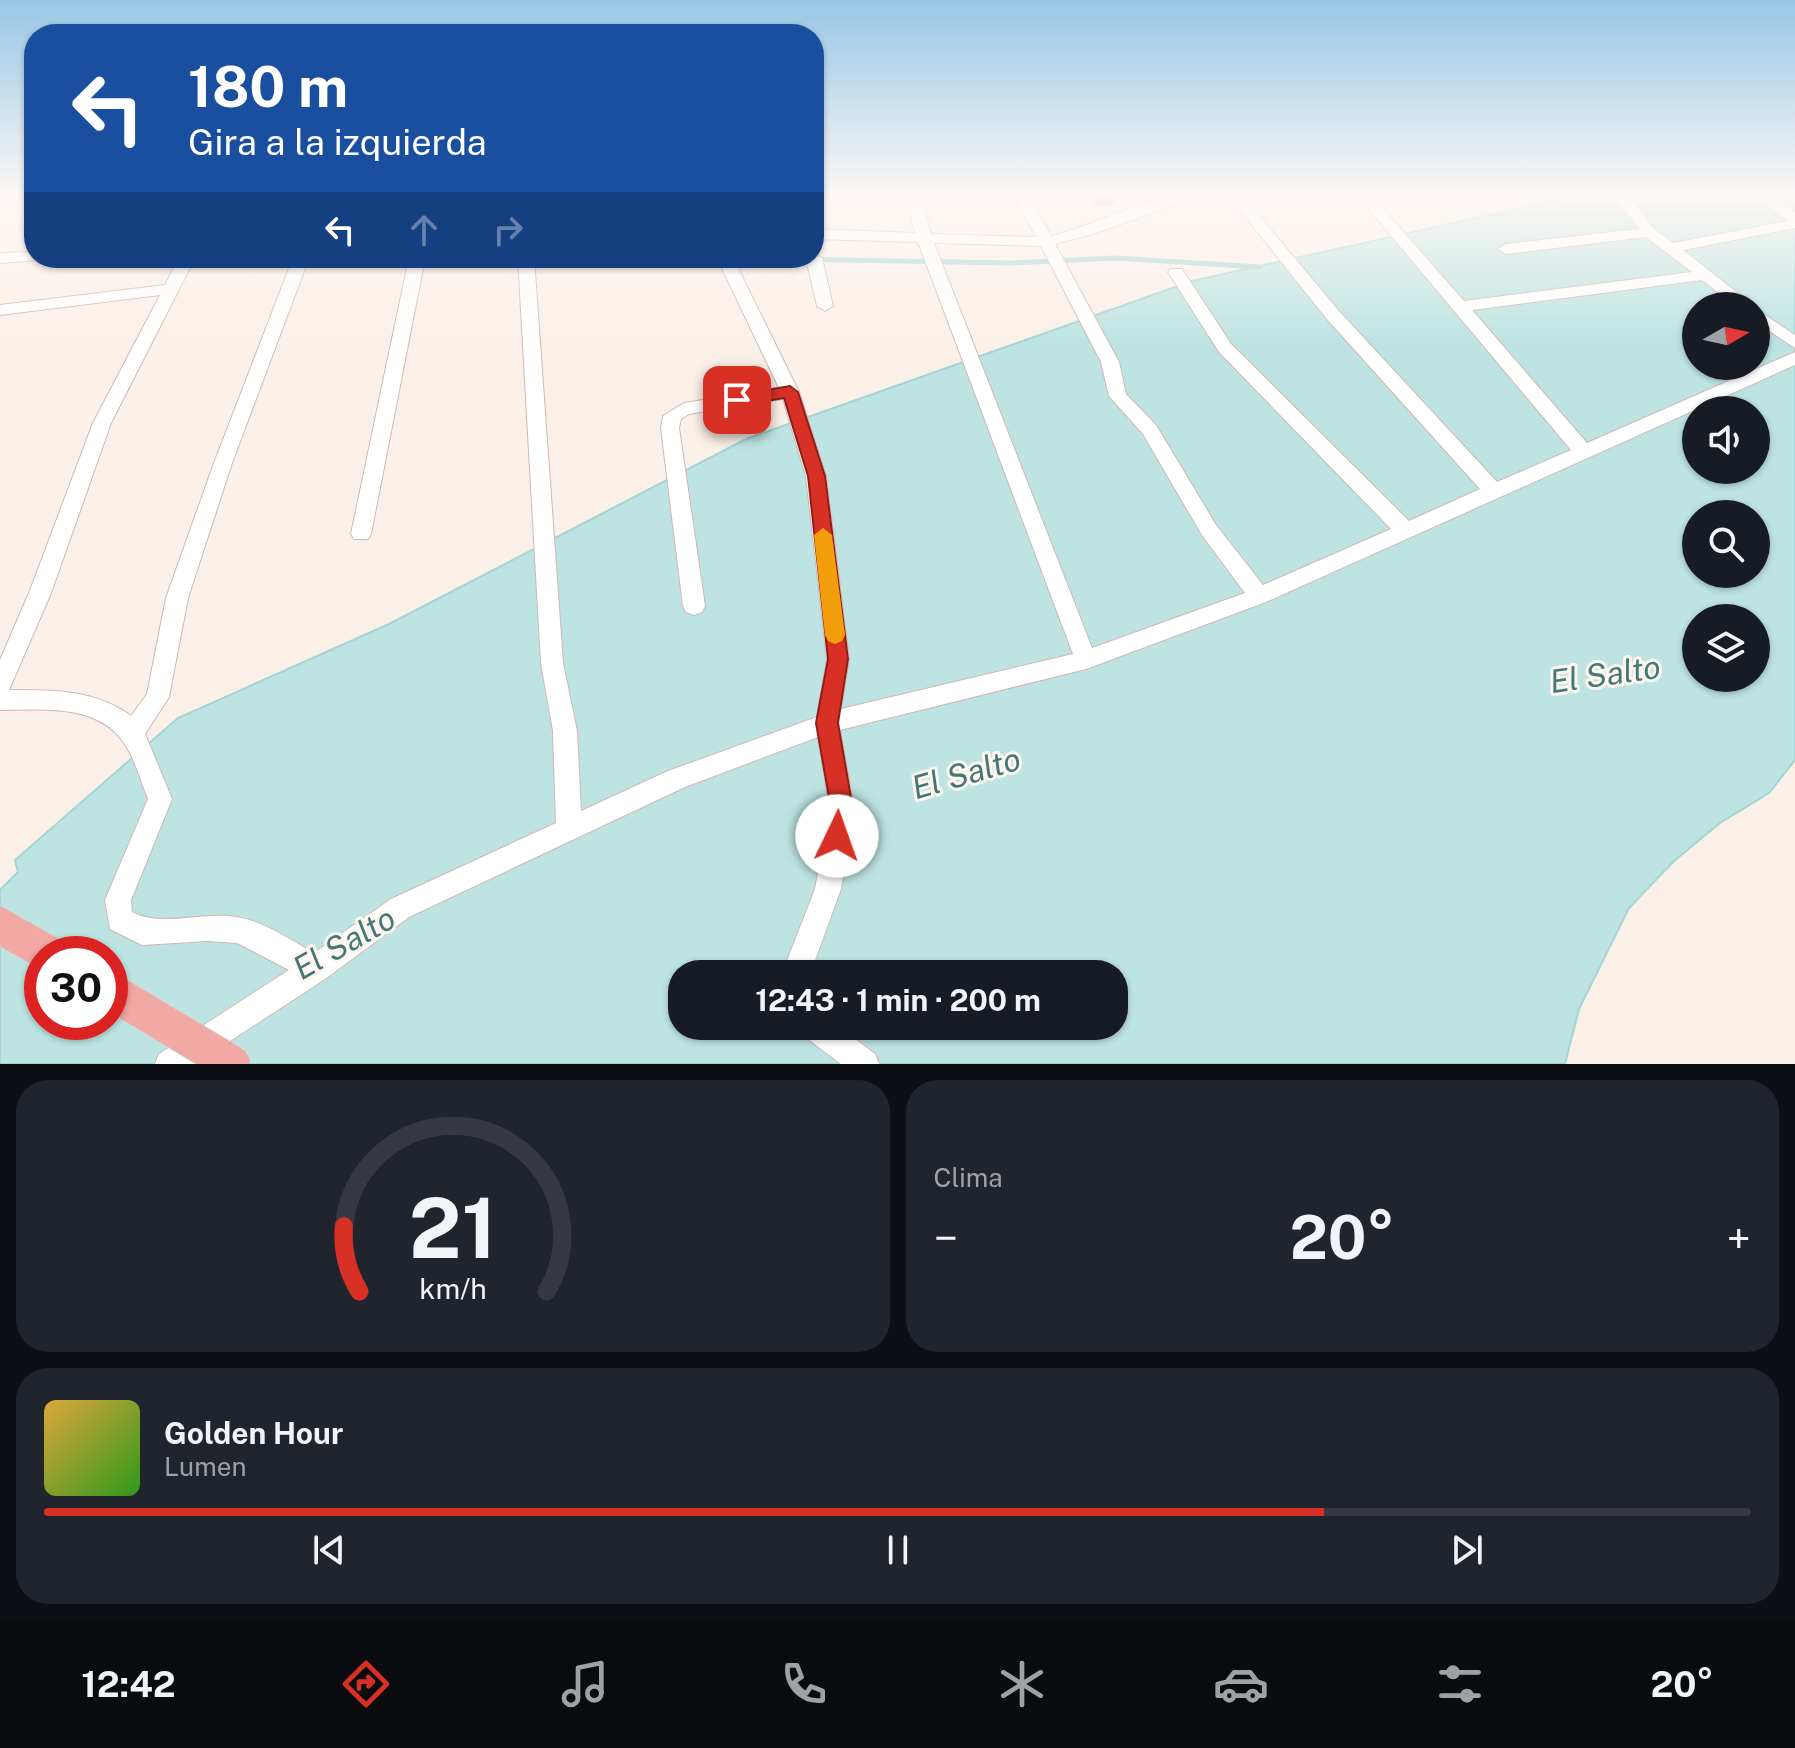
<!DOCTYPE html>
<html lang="es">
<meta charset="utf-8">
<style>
:root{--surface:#171b24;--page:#20242c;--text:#f1f3f6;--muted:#9ea1a6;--line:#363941;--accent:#d93025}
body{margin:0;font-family:"Public Sans",sans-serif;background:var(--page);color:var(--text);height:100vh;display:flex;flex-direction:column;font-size:30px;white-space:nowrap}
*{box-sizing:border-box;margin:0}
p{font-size:26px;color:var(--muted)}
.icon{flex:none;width:44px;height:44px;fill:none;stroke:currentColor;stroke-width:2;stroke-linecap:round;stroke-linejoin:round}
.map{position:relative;height:1064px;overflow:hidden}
.panel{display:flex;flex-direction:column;gap:16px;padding:16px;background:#0d0f14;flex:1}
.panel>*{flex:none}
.banner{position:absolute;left:24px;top:24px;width:800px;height:244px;border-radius:32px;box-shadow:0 2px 6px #0004;background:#1a4fa0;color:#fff;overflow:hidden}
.needle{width:52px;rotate:81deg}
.fabs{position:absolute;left:1682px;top:292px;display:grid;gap:16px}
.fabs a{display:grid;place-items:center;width:88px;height:88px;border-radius:50%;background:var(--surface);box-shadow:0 2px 6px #0004;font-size:40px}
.speed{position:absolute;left:24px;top:936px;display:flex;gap:16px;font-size:40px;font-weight:700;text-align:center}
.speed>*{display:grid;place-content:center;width:104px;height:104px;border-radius:50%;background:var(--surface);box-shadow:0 2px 6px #0004;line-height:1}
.speed .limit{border:12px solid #d22;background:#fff;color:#111}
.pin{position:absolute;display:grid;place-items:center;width:68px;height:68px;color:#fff;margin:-34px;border-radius:16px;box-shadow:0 4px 12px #0006}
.me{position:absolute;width:88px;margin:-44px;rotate:3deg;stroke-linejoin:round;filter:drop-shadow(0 0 6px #0008)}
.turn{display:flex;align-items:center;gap:28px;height:168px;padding:0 32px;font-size:36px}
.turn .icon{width:104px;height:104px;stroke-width:2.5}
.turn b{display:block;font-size:56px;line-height:68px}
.lanes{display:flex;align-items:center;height:76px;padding:0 32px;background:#0003;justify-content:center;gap:40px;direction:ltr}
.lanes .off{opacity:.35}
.big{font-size:60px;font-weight:700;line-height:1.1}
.panel .card{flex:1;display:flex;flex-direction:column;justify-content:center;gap:12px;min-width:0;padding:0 28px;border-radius:32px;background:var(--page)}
.panel .dial{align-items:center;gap:0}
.dial svg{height:208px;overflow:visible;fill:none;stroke:var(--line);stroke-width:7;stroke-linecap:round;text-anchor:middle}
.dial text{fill:var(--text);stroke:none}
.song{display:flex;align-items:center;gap:24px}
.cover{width:96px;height:96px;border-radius:12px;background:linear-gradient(135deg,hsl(40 70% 55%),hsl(110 70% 35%))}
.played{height:8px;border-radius:4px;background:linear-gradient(90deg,var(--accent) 75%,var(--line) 75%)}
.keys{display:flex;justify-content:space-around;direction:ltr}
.heat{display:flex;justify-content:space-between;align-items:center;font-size:44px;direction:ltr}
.panel .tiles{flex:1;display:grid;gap:16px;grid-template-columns:1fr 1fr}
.card:last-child{grid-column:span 2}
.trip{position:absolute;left:668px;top:960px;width:460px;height:80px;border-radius:32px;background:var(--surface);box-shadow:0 2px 6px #0004;font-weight:700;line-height:80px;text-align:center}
.tab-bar{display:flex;height:128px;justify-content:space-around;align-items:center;background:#090b0e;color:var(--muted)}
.tab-bar .icon{width:56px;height:56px}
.tab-bar .on{color:var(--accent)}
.tab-bar b{font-size:36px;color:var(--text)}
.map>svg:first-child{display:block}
</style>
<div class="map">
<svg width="1795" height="1064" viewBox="0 0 1795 1064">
<rect width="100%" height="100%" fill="#fbf0e8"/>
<path fill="#bde4e2" stroke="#a4d5d3" stroke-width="2" fill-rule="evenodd" d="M1585,194H1795V760L1769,793L1720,823L1674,861L1629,908L1579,1009L1565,1064H0V890L18,872L15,860L178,718L389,624L746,439L1192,281ZM1696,306H1756V366H1696ZM1696,410H1756V470H1696ZM1696,514H1756V574H1696ZM1696,618H1756V678H1696ZM42,954H110V1022H42ZM682,974H1114V1026H682Z"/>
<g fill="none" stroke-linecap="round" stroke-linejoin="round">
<path stroke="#a4d5d3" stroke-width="5" d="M735,258L1011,263L1115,258L1260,267"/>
<defs>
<path id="minor" d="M906,194H920L931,234L1036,237L1014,194H1028L1051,236C1096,225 1153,194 1197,194L1195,197L1094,234L1055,244L1119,362L1126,394L1156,425L1216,525L1263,585L1391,529L1219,352L1168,272L1170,269H1182L1231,344L1409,521L1480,489L1326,318L1227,194H1241L1338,310L1497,482L1571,450L1356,194H1370L1464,301L1692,272L1646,237L1506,254L1498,249L1506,244L1639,229L1613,194H1627L1654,229L1673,243L1788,221L1751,194H1767L1795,212V228L1683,250L1754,306H1736L1702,280L1472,310L1587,443L1795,352V365L1266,602L1086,669L840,730L854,809L841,889L813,966L815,974H787L785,966L815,889L830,809L818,737L685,787L409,917L325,979L195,1064H155L159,1054L289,970L237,943L208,941L142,945L110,929L105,900L148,799C141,782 136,762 126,746C100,703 44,710 0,710V660L29,593L93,423L160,295L0,315V305L165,285L179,258H195L111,423L51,593L9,690C51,690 95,689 131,716L147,694L166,598L214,463L293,258H309L232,463L188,598L169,697L145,734L172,799L131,900L132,912C161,928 203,911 236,917C264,921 290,940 314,953L391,899L556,823L553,731L541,663L518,258H534L563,663L577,731L581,811L668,771L817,717L827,659L806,476L783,399L689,414L681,419L679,428L705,606L702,612L694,615L686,612L683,606L661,428L663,416L684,403L779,388L717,258H733L799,392L826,476L849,659L841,709L1073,654L918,242L814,239V229L915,233ZM934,243L1041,246L1101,362L1109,396L1143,434L1202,535L1245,593L1092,648Z
M34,252V258H41L39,260L0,263V253Z
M814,253L822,258L833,306L825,311L817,306L806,258H814Z
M409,258H425L371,534L368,539H354L351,534Z
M1756,309L1795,335V348L1756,322Z
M800,1026H838L875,1054L879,1064H841L804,1036Z"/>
<path id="highway" d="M0,906L62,941L68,954H42V970L0,946Z"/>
</defs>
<use href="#minor" stroke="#cfb9b1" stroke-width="2"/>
<use href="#highway" stroke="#d8cfcd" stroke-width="2"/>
<use href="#minor" fill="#fff" fill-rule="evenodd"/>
<use href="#highway" fill="#f2a8a3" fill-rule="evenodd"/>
<defs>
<path id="highway-bridge" d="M110,991L232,1064"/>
</defs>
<use href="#highway-bridge" stroke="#d8cfcd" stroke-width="38" stroke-linecap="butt"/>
<use href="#highway-bridge" stroke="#f2a8a3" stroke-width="36"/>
</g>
<path fill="#ceaea6" d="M1088,194H1112L1114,204L1096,206Z"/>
<path fill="#a78d87" d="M1115,197L1114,204L1096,206L1097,199Z"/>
<path fill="#efcac1" stroke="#a78d87" stroke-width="2" d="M1094,194H1112L1115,197L1097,199Z"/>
<linearGradient id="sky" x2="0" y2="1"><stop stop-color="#97c7e6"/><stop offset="0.57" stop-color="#fdf8f5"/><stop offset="1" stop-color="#fdf8f5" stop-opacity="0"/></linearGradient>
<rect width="1795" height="343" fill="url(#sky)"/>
<path fill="#d93025" stroke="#8d1f18" stroke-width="2" d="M790,386L798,392L825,476L848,659L838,723L853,809L845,844L837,847L829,844L826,836L831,809L816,723L828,659L808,476L784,398L737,406L729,400L737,395Z"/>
<path fill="#f59e0b" d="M823,528L832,535L845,635L842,641L835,644L828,641L825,635L814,535Z"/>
<g text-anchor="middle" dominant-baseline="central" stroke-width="6" stroke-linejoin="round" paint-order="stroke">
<g font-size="32" font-style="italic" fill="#427877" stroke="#fef5ee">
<text transform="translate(1605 674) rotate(-8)">El Salto</text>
<text transform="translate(966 773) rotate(-16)">El Salto</text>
<text transform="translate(344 943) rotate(-30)">El Salto</text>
</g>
</g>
</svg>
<div class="fabs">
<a><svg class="needle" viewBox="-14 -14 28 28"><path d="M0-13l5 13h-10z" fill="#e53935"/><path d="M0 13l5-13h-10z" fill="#9ea1a6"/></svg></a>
<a><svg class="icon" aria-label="sound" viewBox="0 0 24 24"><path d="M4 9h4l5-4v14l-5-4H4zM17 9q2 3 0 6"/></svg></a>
<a><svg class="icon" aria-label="search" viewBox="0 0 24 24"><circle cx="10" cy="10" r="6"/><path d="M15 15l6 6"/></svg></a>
<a><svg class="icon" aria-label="layers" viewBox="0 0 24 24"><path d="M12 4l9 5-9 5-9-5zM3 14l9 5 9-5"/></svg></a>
</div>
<div class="speed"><div class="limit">30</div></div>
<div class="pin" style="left:737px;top:400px;background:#d93025"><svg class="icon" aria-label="arrive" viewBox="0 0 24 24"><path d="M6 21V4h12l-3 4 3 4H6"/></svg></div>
<svg class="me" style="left:837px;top:836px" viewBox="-20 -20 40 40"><circle r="19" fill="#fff"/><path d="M0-13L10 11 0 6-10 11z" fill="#d93025"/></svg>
<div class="trip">12:43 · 1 min · 200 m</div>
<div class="banner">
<div class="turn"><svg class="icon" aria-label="left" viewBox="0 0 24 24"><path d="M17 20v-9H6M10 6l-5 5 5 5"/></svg><div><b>180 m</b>Gira a la izquierda</div></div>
<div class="lanes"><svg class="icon" aria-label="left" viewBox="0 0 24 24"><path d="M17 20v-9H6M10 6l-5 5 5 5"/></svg><svg class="icon off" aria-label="ahead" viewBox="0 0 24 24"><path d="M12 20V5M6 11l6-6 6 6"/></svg><svg class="icon off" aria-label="right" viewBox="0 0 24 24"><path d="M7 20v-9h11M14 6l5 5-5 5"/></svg></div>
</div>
</div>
<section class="panel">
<div class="tiles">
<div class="card dial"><svg viewBox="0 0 100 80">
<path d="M14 69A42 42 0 1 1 86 69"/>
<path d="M14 69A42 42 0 0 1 8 44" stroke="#d93025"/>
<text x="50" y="56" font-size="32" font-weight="700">21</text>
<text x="50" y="72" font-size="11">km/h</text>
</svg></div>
<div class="card"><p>Clima</p>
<div class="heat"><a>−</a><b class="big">20°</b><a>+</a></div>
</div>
<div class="card">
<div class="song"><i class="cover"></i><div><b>Golden Hour</b><p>Lumen</p></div></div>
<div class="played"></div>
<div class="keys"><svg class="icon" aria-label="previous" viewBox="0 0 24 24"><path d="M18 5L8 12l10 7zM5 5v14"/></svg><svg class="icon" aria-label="pause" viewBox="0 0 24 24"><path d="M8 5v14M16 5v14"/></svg><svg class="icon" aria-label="next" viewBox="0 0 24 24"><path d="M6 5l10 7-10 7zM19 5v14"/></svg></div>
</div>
</div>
</section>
<nav class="tab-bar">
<b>12:42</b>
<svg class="icon on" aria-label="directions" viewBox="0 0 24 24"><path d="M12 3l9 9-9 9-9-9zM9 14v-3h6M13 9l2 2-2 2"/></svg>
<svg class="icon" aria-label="music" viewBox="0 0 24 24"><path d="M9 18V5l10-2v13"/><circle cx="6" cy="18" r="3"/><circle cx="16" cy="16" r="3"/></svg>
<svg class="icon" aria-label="phone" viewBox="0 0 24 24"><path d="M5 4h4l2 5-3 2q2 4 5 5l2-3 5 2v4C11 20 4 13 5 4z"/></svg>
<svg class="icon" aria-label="climate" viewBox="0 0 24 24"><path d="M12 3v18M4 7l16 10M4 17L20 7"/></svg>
<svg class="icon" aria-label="car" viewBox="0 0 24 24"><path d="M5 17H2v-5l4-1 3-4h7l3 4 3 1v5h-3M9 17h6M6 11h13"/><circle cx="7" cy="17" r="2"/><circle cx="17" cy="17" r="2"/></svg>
<svg class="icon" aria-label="filters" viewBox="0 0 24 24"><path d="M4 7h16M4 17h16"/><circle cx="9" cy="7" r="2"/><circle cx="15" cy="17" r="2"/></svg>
<b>20°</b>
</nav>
